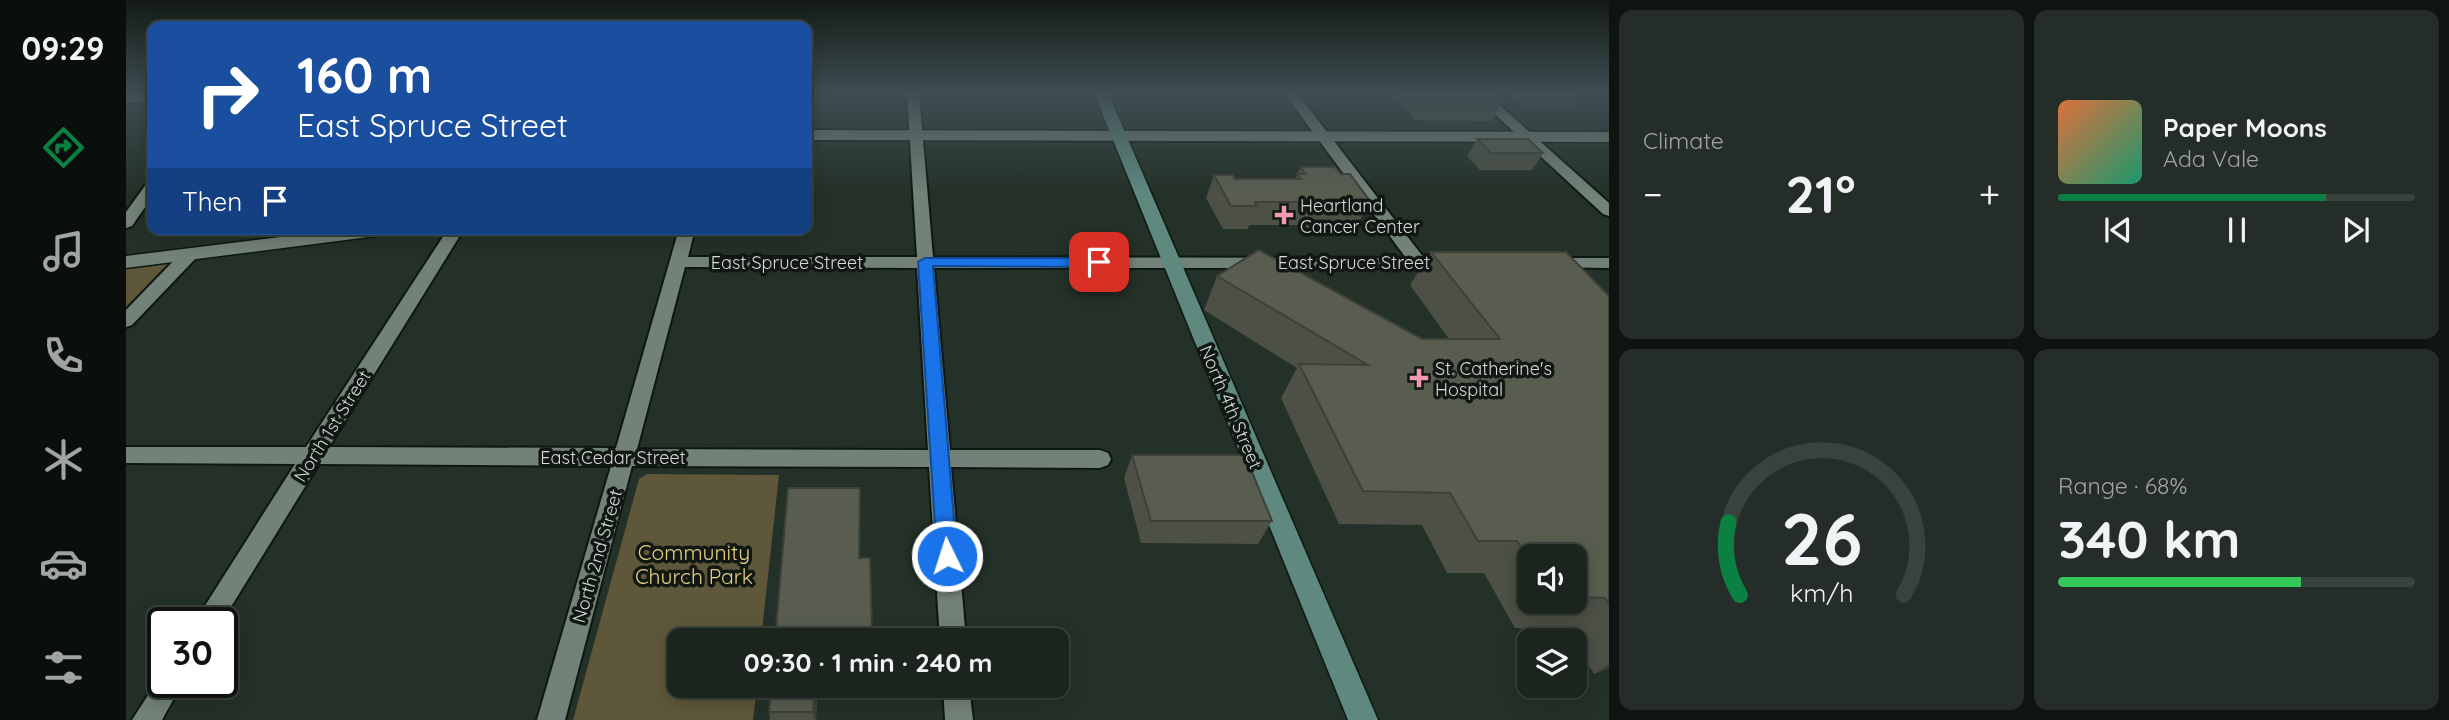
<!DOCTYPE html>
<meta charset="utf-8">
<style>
:root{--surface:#1b251e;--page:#242d27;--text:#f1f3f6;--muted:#a0a5a4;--line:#39423c;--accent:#0b8043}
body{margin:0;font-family:Quicksand,sans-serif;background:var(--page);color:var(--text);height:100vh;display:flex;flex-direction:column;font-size:26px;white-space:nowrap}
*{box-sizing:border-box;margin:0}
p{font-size:23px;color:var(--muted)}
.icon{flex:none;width:38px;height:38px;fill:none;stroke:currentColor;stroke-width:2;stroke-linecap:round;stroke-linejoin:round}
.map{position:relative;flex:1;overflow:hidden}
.drawer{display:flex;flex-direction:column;gap:10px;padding:10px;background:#0f1410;width:840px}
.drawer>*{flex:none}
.banner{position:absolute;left:21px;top:21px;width:665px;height:214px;border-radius:14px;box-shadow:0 4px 18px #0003,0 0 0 2px var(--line);background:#1a4fa0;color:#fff;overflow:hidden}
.buttons{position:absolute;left:1391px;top:544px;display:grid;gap:14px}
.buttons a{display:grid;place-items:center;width:70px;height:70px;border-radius:14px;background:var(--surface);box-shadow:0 4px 18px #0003,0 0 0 2px var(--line);font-size:35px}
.speed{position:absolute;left:21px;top:607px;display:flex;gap:14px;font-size:35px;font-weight:700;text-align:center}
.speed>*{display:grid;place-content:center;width:91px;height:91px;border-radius:50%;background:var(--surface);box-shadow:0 4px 18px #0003,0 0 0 2px var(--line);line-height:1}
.speed .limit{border:4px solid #111;border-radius:10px;background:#fff;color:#111}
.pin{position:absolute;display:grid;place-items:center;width:60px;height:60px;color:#fff;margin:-30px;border-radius:14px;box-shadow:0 4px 10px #0006}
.me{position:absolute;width:77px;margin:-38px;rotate:356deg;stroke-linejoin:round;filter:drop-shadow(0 0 5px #0008)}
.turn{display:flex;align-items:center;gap:24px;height:147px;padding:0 35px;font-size:32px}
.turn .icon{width:91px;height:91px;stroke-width:2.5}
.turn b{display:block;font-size:49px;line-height:60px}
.then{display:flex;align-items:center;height:66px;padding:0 35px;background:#0003;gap:14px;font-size:26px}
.big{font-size:52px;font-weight:700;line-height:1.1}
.drawer .widget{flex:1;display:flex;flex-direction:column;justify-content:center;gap:10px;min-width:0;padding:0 24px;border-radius:14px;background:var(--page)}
.drawer .dial{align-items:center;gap:0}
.dial svg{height:182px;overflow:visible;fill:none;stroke:var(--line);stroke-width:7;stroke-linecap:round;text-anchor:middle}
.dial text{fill:var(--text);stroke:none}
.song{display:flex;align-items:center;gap:21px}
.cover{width:84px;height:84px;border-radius:10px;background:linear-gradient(135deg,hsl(20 70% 55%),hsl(160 70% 35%))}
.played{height:7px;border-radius:4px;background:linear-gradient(90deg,var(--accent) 75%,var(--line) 75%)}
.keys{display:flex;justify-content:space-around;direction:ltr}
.heat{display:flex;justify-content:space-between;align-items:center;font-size:38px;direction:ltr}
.charge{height:10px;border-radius:5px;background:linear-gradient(90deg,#34c759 68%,var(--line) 0)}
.drawer .tiles{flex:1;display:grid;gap:10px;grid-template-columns:repeat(2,1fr)}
.trip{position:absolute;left:541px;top:628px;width:402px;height:70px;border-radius:14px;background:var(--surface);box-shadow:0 4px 18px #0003,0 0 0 2px var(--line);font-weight:700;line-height:70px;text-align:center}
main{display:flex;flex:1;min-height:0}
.tab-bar{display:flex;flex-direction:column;width:126px;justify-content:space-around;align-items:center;background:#0b0f0c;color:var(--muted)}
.tab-bar .icon{width:49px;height:49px}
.tab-bar .active{color:var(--accent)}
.tab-bar b{font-size:32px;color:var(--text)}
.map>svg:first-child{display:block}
</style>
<main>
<nav class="tab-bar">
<b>09:29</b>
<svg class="icon active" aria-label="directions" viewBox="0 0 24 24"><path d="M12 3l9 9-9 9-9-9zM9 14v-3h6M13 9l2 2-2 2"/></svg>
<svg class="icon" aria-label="music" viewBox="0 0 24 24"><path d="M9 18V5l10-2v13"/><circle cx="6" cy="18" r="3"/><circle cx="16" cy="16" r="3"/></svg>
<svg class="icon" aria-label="phone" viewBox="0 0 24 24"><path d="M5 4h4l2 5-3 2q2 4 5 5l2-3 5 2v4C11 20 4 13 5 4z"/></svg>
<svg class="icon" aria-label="climate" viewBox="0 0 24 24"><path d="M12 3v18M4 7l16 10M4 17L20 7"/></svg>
<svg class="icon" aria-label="car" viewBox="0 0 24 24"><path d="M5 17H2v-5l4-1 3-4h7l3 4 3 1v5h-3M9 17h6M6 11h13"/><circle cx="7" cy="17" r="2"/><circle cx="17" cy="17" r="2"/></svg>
<svg class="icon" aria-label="filters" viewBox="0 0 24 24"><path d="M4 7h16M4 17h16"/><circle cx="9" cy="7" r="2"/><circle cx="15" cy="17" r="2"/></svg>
</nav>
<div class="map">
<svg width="1483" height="720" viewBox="0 0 1483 720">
<rect width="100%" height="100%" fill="#243128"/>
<path fill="#5f573a" d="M48,262L0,311V268Z
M521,474L653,475L635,640H553V686H631L627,720H447L513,479Z"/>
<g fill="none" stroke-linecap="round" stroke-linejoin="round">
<defs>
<path id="minor" d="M26,93V100L0,103V95Z
M781,93H793L807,257L1280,258L1158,93H1171L1298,258H1325L1333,263L1325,268H808L824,450H974L982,453L985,459L982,465L974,468L825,467L840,640H814L803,467L506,466L439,720H411L485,466L193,464L95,623H68L169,464L0,463V447H180L322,229H338L203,447L490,448L553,229H569L562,257H791ZM559,267L791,268L802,450L511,449Z
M1346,93H1360L1483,203V216L1477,214Z
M26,182V197L6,226L0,228V212L21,183Z
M64,249L72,254L70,258L6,325L0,327V310L58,250Z
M1425,258H1483V268L1419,267L1417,263Z
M37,672V682H57L36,720H6Z
M817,686H843L847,720H819Z"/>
<path id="tertiary" d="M681,130L1483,132V142L681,140Z
M221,229H275L266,234L0,268V256Z"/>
<path id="secondary" d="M968,93H982L1252,720H1222Z"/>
</defs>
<use href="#minor" stroke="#0c1811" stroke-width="4"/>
<use href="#tertiary" stroke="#0c1811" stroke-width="3"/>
<use href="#secondary" stroke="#0c1811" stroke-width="3"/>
<use href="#minor" fill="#738278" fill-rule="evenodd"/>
<use href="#tertiary" fill="#738278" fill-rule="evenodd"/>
<use href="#secondary" fill="#5f897f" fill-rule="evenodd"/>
</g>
<path fill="#4c5045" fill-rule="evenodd" d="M1266,93H1371L1378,99L1365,121L1289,120Z
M1383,93H1455L1447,105H1397Z
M1351,139L1417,153L1406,170H1354L1341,156Z
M1175,167L1215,174L1244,201L1232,224H1228L1227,227H1213L1211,231L1176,227L1174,225H1123L1122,229H1097L1080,198L1088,175L1109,179H1169Z
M1305,252L1483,296V668L1468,674L1449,644V640H1447L1440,629L1389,628L1358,573H1321L1296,525L1213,524L1155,398L1171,368L1078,310L1091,276L1296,339H1323L1284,285ZM1404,556H1449V602H1404Z
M1006,455L1146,521L1132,544L1015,543L998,478Z
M645,686H713V698H691L690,720H644L643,712Z"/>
<path fill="#3e4138" d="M62,229H79L64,232Z
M1483,664V668L1468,674Z
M689,686H690L691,698L690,720H688L687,712Z"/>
<path fill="#585d50" stroke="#3e4138" stroke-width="2" d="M1295,93H1371L1378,99H1300Z
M1351,139H1402L1417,153H1365Z
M1175,167H1209L1215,174H1224L1244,201H1236L1239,204H1220L1223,208L1186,204L1185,202H1129L1131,206H1105L1088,175H1107L1109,179H1175L1171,174H1179Z
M1133,250L1296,339H1374L1305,252H1440L1483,296V604L1479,598L1449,597V556H1404V561L1391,541H1352L1324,493L1237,491L1173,364L1242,365L1091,276Z
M1006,455H1119L1146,521H1025Z
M662,488H734L733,558H744L746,630H753V640H649Z
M645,686H689L687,712H643Z"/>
<linearGradient id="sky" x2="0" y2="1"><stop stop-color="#141b16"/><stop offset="0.48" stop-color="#3f4e53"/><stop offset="1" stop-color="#3f4e53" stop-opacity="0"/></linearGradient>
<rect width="1483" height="194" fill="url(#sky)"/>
<path fill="#1a73e8" stroke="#114b97" stroke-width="2" d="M799,258H973L980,262L973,267L807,266L831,556L828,563L821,565L814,563L811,556L792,262Z"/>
<g fill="#f19ab2" stroke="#111713" stroke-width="2.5">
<path d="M1154.5 204.5h7v7h7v7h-7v7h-7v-7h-7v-7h7z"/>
<path d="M1289.5 367.5h7v7h7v7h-7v7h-7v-7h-7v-7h7z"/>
</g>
<g text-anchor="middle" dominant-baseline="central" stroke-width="7" stroke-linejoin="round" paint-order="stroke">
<g font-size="18" fill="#d3dbd5" stroke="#111713" text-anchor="start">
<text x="1174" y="205">Heartland<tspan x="1174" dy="21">Cancer Center</tspan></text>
<text x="1309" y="368">St. Catherine's<tspan x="1309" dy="21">Hospital</tspan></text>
</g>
<g font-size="18" fill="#d3dbd5" stroke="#111713">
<text x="661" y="262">East Spruce Street</text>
<text x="1228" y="262">East Spruce Street</text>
<text transform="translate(1105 407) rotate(67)">North 4th Street</text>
<text transform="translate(206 426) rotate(-58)">North 1st Street</text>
<text x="487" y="457">East Cedar Street</text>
<text transform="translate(471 556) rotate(-74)">North 2nd Street</text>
</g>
<g font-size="21" fill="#e5cf7e" stroke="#111713">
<text x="568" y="552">Community<tspan x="568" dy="24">Church Park</tspan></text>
</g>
</g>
</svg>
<div class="buttons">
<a><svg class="icon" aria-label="sound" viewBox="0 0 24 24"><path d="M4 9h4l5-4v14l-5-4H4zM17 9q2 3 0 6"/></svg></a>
<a><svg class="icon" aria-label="layers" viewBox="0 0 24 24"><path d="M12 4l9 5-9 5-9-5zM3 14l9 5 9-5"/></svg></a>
</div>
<div class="speed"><div class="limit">30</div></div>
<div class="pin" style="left:973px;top:262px;background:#d93025"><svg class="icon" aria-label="arrive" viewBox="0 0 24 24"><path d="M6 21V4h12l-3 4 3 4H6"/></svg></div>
<svg class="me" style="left:821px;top:556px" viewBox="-20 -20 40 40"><circle r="17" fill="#1a73e8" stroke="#fff" stroke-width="3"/><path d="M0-11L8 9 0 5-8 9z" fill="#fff"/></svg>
<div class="trip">09:30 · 1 min · 240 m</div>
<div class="banner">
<div class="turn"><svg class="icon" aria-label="right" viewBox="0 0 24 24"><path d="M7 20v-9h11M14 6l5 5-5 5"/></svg><div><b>160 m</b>East Spruce Street</div></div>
<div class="then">Then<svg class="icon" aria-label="arrive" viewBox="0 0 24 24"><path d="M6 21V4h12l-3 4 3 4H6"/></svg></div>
</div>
</div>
<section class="drawer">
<div class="tiles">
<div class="widget"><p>Climate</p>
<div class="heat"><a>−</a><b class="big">21°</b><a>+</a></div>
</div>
<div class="widget">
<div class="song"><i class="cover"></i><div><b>Paper Moons</b><p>Ada Vale</p></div></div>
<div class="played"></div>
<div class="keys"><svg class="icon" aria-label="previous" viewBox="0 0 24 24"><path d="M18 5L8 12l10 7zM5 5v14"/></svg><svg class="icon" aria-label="pause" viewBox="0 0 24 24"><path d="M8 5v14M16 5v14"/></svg><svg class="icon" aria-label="next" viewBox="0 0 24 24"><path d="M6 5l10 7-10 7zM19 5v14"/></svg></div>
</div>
<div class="widget dial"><svg viewBox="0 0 100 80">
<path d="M14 69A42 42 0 1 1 86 69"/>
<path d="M14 69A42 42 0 0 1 9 37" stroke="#0b8043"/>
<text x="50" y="56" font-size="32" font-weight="700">26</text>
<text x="50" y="72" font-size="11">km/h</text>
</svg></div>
<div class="widget"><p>Range · 68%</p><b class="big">340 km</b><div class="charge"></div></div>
</div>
</section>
</main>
